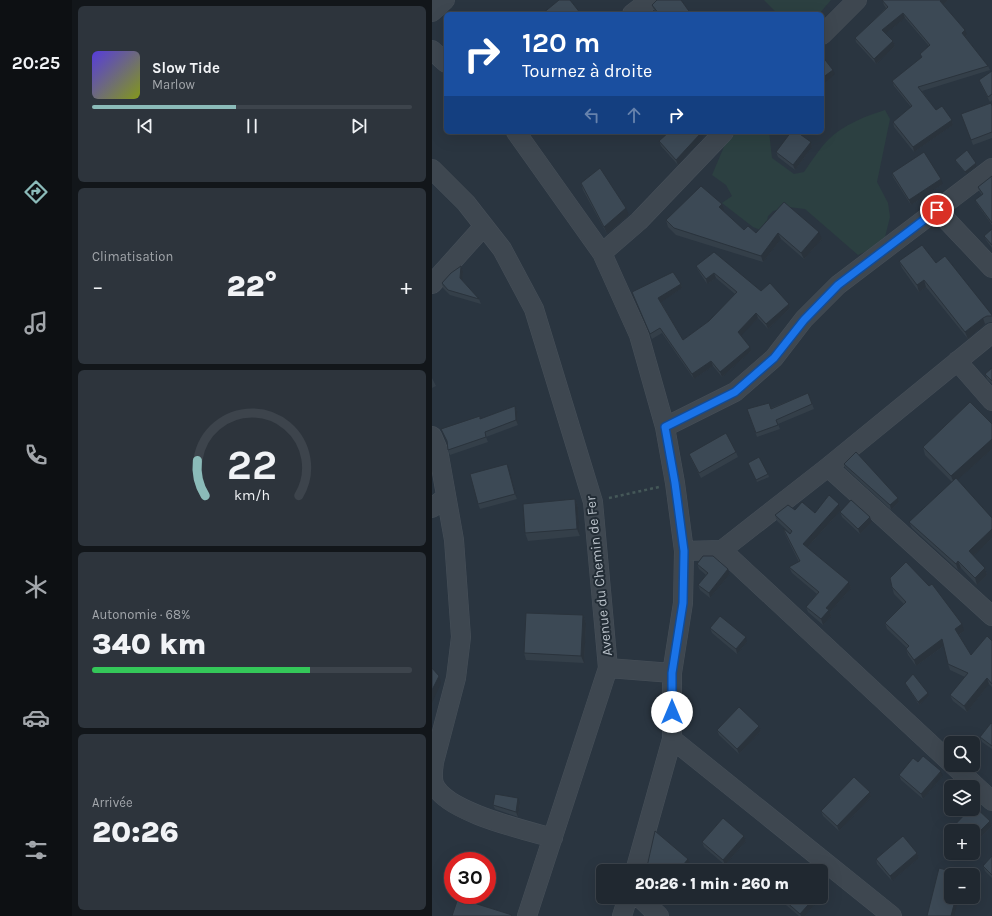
<!DOCTYPE html>
<html lang="fr">
<meta charset="utf-8">
<style>
:root{--surface:#202830;--page:#2d343c;--text:#f1f3f6;--muted:#a2a6ab;--line:#3d444c;--accent:#8bbbb9}
body{margin:0;font-family:Karla,sans-serif;background:var(--page);color:var(--text);height:100vh;display:flex;flex-direction:column;font-size:15px;white-space:nowrap}
*{box-sizing:border-box;margin:0}
p{font-size:13px;color:var(--muted)}
.icon{flex:none;width:22px;height:22px;fill:none;stroke:currentColor;stroke-width:2;stroke-linecap:round;stroke-linejoin:round}
.map{position:relative;flex:1;overflow:hidden}
.drawer{display:flex;flex-direction:column;gap:6px;padding:6px;background:#12161a;width:360px}
.drawer>*{flex:none}
.top-card{position:absolute;left:12px;top:12px;width:380px;height:122px;border-radius:6px;box-shadow:0 4px 16px #0002,0 0 0 1px var(--line);background:#1a4fa0;color:#fff;overflow:hidden}
.fabs{position:absolute;left:512px;top:736px;display:grid;gap:8px}
.fabs a{display:grid;place-items:center;width:36px;height:36px;border-radius:6px;background:var(--surface);box-shadow:0 4px 16px #0002,0 0 0 1px var(--line);font-size:20px}
.speed{position:absolute;left:12px;top:852px;display:flex;gap:8px;font-size:20px;font-weight:700;text-align:center}
.speed>*{display:grid;place-content:center;width:52px;height:52px;border-radius:50%;background:var(--surface);box-shadow:0 4px 16px #0002,0 0 0 1px var(--line);line-height:1}
.speed .limit{border:6px solid #d22;background:#fff;color:#111}
.pin{position:absolute;display:grid;place-items:center;width:34px;height:34px;color:#fff;margin:-17px;border:2px solid #fff;border-radius:50%;box-shadow:0 1px 4px #0007}
.me{position:absolute;width:44px;margin:-22px;rotate:0deg;stroke-linejoin:round;filter:drop-shadow(0 0 3px #0008)}
.turn{display:flex;align-items:center;gap:14px;height:84px;padding:0 12px;font-size:18px}
.turn .icon{width:52px;height:52px;stroke-width:2.5}
.turn b{display:block;font-size:28px;line-height:34px}
.lanes{display:flex;align-items:center;height:38px;padding:0 12px;background:#0003;justify-content:center;gap:20px;direction:ltr}
.lanes .off{opacity:.35}
.big{font-size:30px;font-weight:800;line-height:1.1}
.drawer .tile{flex:1;display:flex;flex-direction:column;justify-content:center;gap:6px;min-width:0;padding:0 14px;border-radius:6px;background:var(--page)}
.drawer .dial{align-items:center;gap:0}
.dial svg{height:104px;overflow:visible;fill:none;stroke:var(--line);stroke-width:7;stroke-linecap:round;text-anchor:middle}
.dial text{fill:var(--text);stroke:none}
.song{display:flex;align-items:center;gap:12px}
.cover{width:48px;height:48px;border-radius:6px;background:linear-gradient(135deg,hsl(250 70% 55%),hsl(70 70% 35%))}
.played{height:4px;border-radius:2px;background:linear-gradient(90deg,var(--accent) 45%,var(--line) 45%)}
.keys{display:flex;justify-content:space-around;direction:ltr}
.heat{display:flex;justify-content:space-between;align-items:center;font-size:22px;direction:ltr}
.charge{height:6px;border-radius:3px;background:linear-gradient(90deg,#34c759 68%,var(--line) 0)}
.trip{position:absolute;left:164px;top:864px;width:232px;height:40px;border-radius:6px;background:var(--surface);box-shadow:0 4px 16px #0002,0 0 0 1px var(--line);font-weight:800;line-height:40px;text-align:center}
main{display:flex;flex:1;min-height:0}
.tab-bar{display:flex;flex-direction:column;width:72px;justify-content:space-around;align-items:center;background:#0d1013;color:var(--muted)}
.tab-bar .icon{width:28px;height:28px}
.tab-bar .on{color:var(--accent)}
.tab-bar b{font-size:18px;color:var(--text)}
.map>svg:first-child{display:block}
</style>
<main>
<nav class="tab-bar">
<b>20:25</b>
<svg class="icon on" aria-label="directions" viewBox="0 0 24 24"><path d="M12 3l9 9-9 9-9-9zM9 14v-3h6M13 9l2 2-2 2"/></svg>
<svg class="icon" aria-label="music" viewBox="0 0 24 24"><path d="M9 18V5l10-2v13"/><circle cx="6" cy="18" r="3"/><circle cx="16" cy="16" r="3"/></svg>
<svg class="icon" aria-label="phone" viewBox="0 0 24 24"><path d="M5 4h4l2 5-3 2q2 4 5 5l2-3 5 2v4C11 20 4 13 5 4z"/></svg>
<svg class="icon" aria-label="climate" viewBox="0 0 24 24"><path d="M12 3v18M4 7l16 10M4 17L20 7"/></svg>
<svg class="icon" aria-label="car" viewBox="0 0 24 24"><path d="M5 17H2v-5l4-1 3-4h7l3 4 3 1v5h-3M9 17h6M6 11h13"/><circle cx="7" cy="17" r="2"/><circle cx="17" cy="17" r="2"/></svg>
<svg class="icon" aria-label="filters" viewBox="0 0 24 24"><path d="M4 7h16M4 17h16"/><circle cx="9" cy="7" r="2"/><circle cx="15" cy="17" r="2"/></svg>
</nav>
<section class="drawer">
<div class="tile">
<div class="song"><i class="cover"></i><div><b>Slow Tide</b><p>Marlow</p></div></div>
<div class="played"></div>
<div class="keys"><svg class="icon" aria-label="previous" viewBox="0 0 24 24"><path d="M18 5L8 12l10 7zM5 5v14"/></svg><svg class="icon" aria-label="pause" viewBox="0 0 24 24"><path d="M8 5v14M16 5v14"/></svg><svg class="icon" aria-label="next" viewBox="0 0 24 24"><path d="M6 5l10 7-10 7zM19 5v14"/></svg></div>
</div>
<div class="tile"><p>Climatisation</p>
<div class="heat"><a>−</a><b class="big">22°</b><a>+</a></div>
</div>
<div class="tile dial"><svg viewBox="0 0 100 80">
<path d="M14 69A42 42 0 1 1 86 69"/>
<path d="M14 69A42 42 0 0 1 8 42" stroke="#8bbbb9"/>
<text x="50" y="56" font-size="32" font-weight="700">22</text>
<text x="50" y="72" font-size="11">km/h</text>
</svg></div>
<div class="tile"><p>Autonomie · 68%</p><b class="big">340 km</b><div class="charge"></div></div>
<div class="tile"><p>Arrivée</p><b class="big">20:26</b></div>
</section>
<div class="map">
<svg width="560" height="916" viewBox="0 0 560 916">
<rect width="100%" height="100%" fill="#2a3540"/>
<path fill="#2c4041" d="M332,0H399L387,14H346Z
M453,110L458,119L445,182L456,203L458,217L453,237L437,250L426,255L373,209L357,207L341,211L336,216L333,232L321,227L290,203L300,196L294,185L280,175L294,142L306,132H337L340,158L362,174L372,172C380,161 387,149 397,139C411,125 434,116 453,110Z"/>
<g fill="none" stroke-linecap="round" stroke-linejoin="round">
<defs>
<path id="minor" d="M0,12L13,0
M200,14L218,0
M390,35L425,0
M0,50L14,63
M84,132L170,253L207,335L233,427L243,483L252,551L251,603L240,673V739L203,871
M0,169L34,203L70,249L102,309L161,502L176,668L95,916
M505,210L560,268
M170,253L207,221L292,132
M0,284L52,226
M525,361L560,401
M233,427L303,392L342,358L372,319L406,285L560,168
M0,436L6,450L22,540L29,637L24,678L2,762C1,769 0,777 2,784C13,812 93,830 121,838
M396,467L560,616
M0,508L14,497
M290,550L519,763
M252,551L290,550L396,467L560,333
M176,668L240,673
M240,739L460,916
M521,765L560,801
M207,897L227,916
M190,916L196,897"/>
</defs>
<use href="#minor" stroke="#475059" stroke-width="20"/>
<path stroke="#455858" stroke-width="2.5" stroke-dasharray="3 3" stroke-linecap="butt" d="M177,498L227,487"/>
<use href="#minor" stroke="#3e4750" stroke-width="19"/>
</g>
<path fill="#343f49" d="M450,0H516L511,5L535,35L533,37L556,66L558,70L490,91L504,110L520,120L521,125L482,152L462,127L461,122L479,107L462,86L460,81L490,58L488,54L497,46L473,18L453,34L461,41L463,46L444,64L424,42L423,38L454,8L452,5Z
M220,5L259,14H225L222,10Z
M560,71V100L558,102L549,85L547,80Z
M560,106V138L541,145L529,114Z
M271,136V138L246,165L229,146L227,141Z
M379,142L380,147L363,170L346,157L344,152Z
M523,160L544,163L545,166L534,174L524,162Z
M460,173L511,184L479,205L461,177Z
M560,176V225L545,204L543,200L550,195L547,191L546,187Z
M149,183L197,215L175,234L151,190Z
M352,202L390,239L372,259L349,239L331,262L244,235L236,227L234,220L292,210L291,212L312,230L324,233Z
M560,229V248L554,240L552,236Z
M467,261L504,263L560,315V322H558L553,324L536,339L494,287L487,292L470,268Z
M29,266L31,271L30,280L47,299L49,304L18,295L11,288L10,283Z
M264,266L329,291L357,304L358,308L336,329L326,318L309,335L319,351L290,377L281,366L262,379L230,333L220,339L202,297L249,284L250,288L229,302L251,340L277,321L303,294L284,278L275,284L266,270Z
M560,368V384L555,379L553,374Z
M0,378L4,386L0,388Z
M376,393L382,409L346,424L348,429L325,437L315,409L339,408Z
M83,406L85,411L86,425L54,437L56,442L18,455L16,450L48,419Z
M560,424V449L525,480L560,538L541,556L553,568L555,575L545,585L529,568L526,570L480,528L477,522L520,482L493,455L491,447Z
M304,452L306,457L269,478L259,459L257,454Z
M316,463L336,474L337,477L325,482Z
M75,464L85,499L48,509L46,504Z
M412,464L466,498L467,502L459,510L413,468Z
M143,499L146,507L148,536L96,541L93,533Z
M407,504L409,510L375,548L417,582L419,588L398,612L399,616L391,625L376,612L374,607L385,594L360,573L357,567L367,562L353,534L351,528L358,534H359L345,521L343,515L363,510L383,513Z
M408,512L440,522L428,534L410,517Z
M265,564L296,569L298,574L278,598L268,590L266,585L274,575L267,569Z
M460,587L532,631L527,635L539,655L560,641V687L557,684L535,712L521,701L518,695L533,677L518,670L516,664L512,646L484,666L476,655L474,649L475,648L455,629L453,623L472,604L462,594Z
M151,615L154,623L152,663L94,660L92,653Z
M278,628L315,642L305,654L280,633Z
M473,683L497,696L487,705L474,685Z
M560,724V749L550,742L548,737Z
M327,726L329,731L307,754L287,735L285,730Z
M486,762L511,776L491,799L469,780L467,775Z
M438,792L439,797L407,831L391,816L389,811Z
M88,803L86,817L63,809L61,805Z
M541,805L558,821L560,826L541,845V831H519V838L518,837L516,832L538,809H541Z
M312,836L314,841L293,865L272,847L270,842Z
M485,853L487,858L460,881L445,864L444,859Z
M560,856V878L553,871L551,866Z
M388,898L373,916H367L354,905L352,900Z"/>
<path fill="#2a333c" d="M509,0H516L510,6L508,1Z
M471,13L473,18L452,35L450,30Z
M533,30L535,35L531,38L530,33Z
M461,41L463,46L444,64L442,59Z
M401,70L403,74L390,85V78Z
M520,120L521,125L482,152L481,147Z
M268,132H275L271,136V138L246,165L244,160Z
M379,142L380,147L363,170L361,165Z
M544,163L545,166L534,174L533,172Z
M509,179L511,184L479,205L477,200Z
M290,204L292,210L289,214L287,207Z
M194,208L197,215L175,234L172,227Z
M387,232L390,239L372,259L369,253Z
M346,233L349,239L331,262L329,256Z
M29,266L31,271L30,283L28,278Z
M282,273L284,278L275,284L274,279Z
M492,280L494,287L487,292L485,285Z
M249,284L250,288L228,303L226,298Z
M357,304L358,308L336,329L334,324Z
M324,313L326,318L308,337L306,332Z
M551,318L553,324L536,339L533,332Z
M318,347L319,351L290,377L288,372Z
M279,361L281,366L262,379L260,374Z
M83,406L85,411L86,425L84,420Z
M560,439V449L522,483L519,476Z
M75,464L77,469L85,499L83,494Z
M466,498L467,502L459,510L458,505Z
M143,499L146,507L148,536L145,529Z
M407,504L409,510L373,550L371,544Z
M438,517L440,522L428,534L426,529Z
M560,529V538L539,558L537,551Z
M526,561L529,568L526,570L524,564Z
M553,568L555,575L545,585L543,578Z
M296,569L298,574L278,598L277,593Z
M417,582L419,588L398,612L399,616L391,625L389,619L394,608Z
M151,615L154,623L152,663L149,656Z
M530,624L532,631L525,636L523,629Z
M314,637L315,642L305,654L304,649Z
M510,639L513,645L484,666L482,660Z
M7,676L9,683L0,703V690Z
M555,678L557,684L535,712L532,706Z
M496,693L497,696L487,705L486,702Z
M327,726L329,731L307,754L305,749Z
M509,771L511,776L491,799L489,794Z
M438,792L439,797L407,831L405,826Z
M86,798L88,803L86,817L84,812Z
M558,821L560,826L541,845V838Z
M312,836L314,841L293,865L291,860Z
M485,853L487,858L460,881L458,876Z
M256,859L259,866L255,871H246Z
M229,897H233L230,900Z
M383,897H387L388,898L373,916H369L368,914Z
M524,897H527L522,916H519Z"/>
<path fill="#3c4955" stroke="#2a333c" d="M127,0H138L149,14H110Z
M225,0H249L259,14H227L220,5Z
M450,0H509L508,1L533,30L530,33L556,66L486,87L504,110L510,106L520,120L481,147L461,122L480,106L460,81L490,57L488,54L498,45L471,13L450,30L461,41L442,59L423,38L456,7Z
M390,56L401,70L390,78Z
M560,71V94L556,97L547,80Z
M559,103L560,106V132L539,140L529,114Z
M237,132H269V133L244,160L227,141Z
M359,132H365L379,142L361,165L344,152Z
M535,150L544,163L533,172L523,160Z
M492,152L509,179L477,200L460,173Z
M168,168L194,208L172,227L149,183Z
M560,176V223L543,200L551,194L546,187Z
M269,186L290,204L287,207L312,230L316,226L324,233L352,202L387,232L369,253L346,233L329,256L242,228L234,220Z
M560,229V245L552,236Z
M490,245L504,263L513,256L560,315V316H555L551,318L533,332L492,280L485,285L467,261Z
M282,252L329,291L338,283L357,304L334,324L324,313L306,332L318,347L288,372L279,361L260,374L228,328L218,334L200,292L241,272L249,284L226,298L251,340L277,321L305,292L282,273L274,279L264,266Z
M29,266L28,278L47,299L16,290L10,283L19,273Z
M560,368V381L553,374Z
M376,393L380,404L344,420L346,425L324,433L315,409L337,403L339,409Z
M538,402L560,424V439L519,476L491,447Z
M83,406L84,420L53,432L54,437L16,450L15,441L9,429L48,416V419Z
M294,433L304,452L267,473L257,454Z
M424,452L466,498L458,505L412,464Z
M327,457L336,474L324,480L316,463Z
M75,464L83,494L46,504L38,474Z
M524,478L560,518V529L537,551L553,568L543,578L526,561L524,564L477,522Z
M397,495L407,504L371,544L417,582L394,608L397,610L389,619L374,607L387,592L357,567L368,561L351,528L358,534L360,531L343,515L356,505L363,510L370,502L383,513Z
M143,499L145,529L93,533L91,504Z
M419,500L438,517L426,529L408,512Z
M271,556H281L296,569L277,593L266,585L276,573L265,564Z
M474,562L497,586L500,584L530,624L523,629L539,655L555,636L560,641V684L555,678L532,706L518,695L536,673L516,664L510,639L482,660L474,649L477,646L453,623L474,602L460,587L458,578Z
M94,613L151,615L149,656L92,653Z
M288,616L314,637L304,649L278,628Z
M0,668L7,676L0,690Z
M481,674L496,693L486,702L473,683Z
M307,707L327,726L305,749L285,730Z
M559,723L560,724V746L548,737Z
M491,756L509,771L489,794L467,775L481,758L486,762Z
M422,777L438,792L405,826L389,811Z
M63,794L86,798L84,812L61,805Z
M541,805L558,821L541,838V831H519V835L516,832L538,809H541Z
M291,818L312,836L291,860L270,842Z
M223,831L256,859L246,871H214Z
M471,836L485,853L458,876L444,859Z
M560,856V875L551,866Z
M507,868L530,874V875H519V897H524L519,916H495Z
M355,897H383L368,914L352,900Z
M26,898L80,915L79,916H20Z"/>
<g fill="none" stroke-linecap="round" stroke-linejoin="round">
<defs>
<path id="route" d="M240,712V673L251,603L252,551L243,483L233,427L303,392L342,358L372,320L406,285L505,210"/>
</defs>
<use href="#route" stroke="#114b97" stroke-width="10"/>
<use href="#route" stroke="#1a73e8" stroke-width="7"/>
</g>
<g text-anchor="middle" dominant-baseline="central" stroke-width="4" stroke-linejoin="round" paint-order="stroke">
<g font-size="14" fill="#bac2ca" stroke="#222c35">
<text transform="translate(167 576) rotate(-96)">Avenue du Chemin de Fer</text>
</g>
</g>
</svg>
<div class="fabs">
<a><svg class="icon" aria-label="search" viewBox="0 0 24 24"><circle cx="10" cy="10" r="6"/><path d="M15 15l6 6"/></svg></a>
<a><svg class="icon" aria-label="layers" viewBox="0 0 24 24"><path d="M12 4l9 5-9 5-9-5zM3 14l9 5 9-5"/></svg></a>
<a>+</a>
<a>−</a>
</div>
<div class="speed"><div class="limit">30</div></div>
<div class="pin" style="left:505px;top:210px;background:#d93025"><svg class="icon" aria-label="arrive" viewBox="0 0 24 24"><path d="M6 21V4h12l-3 4 3 4H6"/></svg></div>
<svg class="me" style="left:240px;top:712px" viewBox="-20 -20 40 40"><circle r="19" fill="#fff"/><path d="M0-13L10 11 0 6-10 11z" fill="#1a73e8"/></svg>
<div class="trip">20:26 · 1 min · 260 m</div>
<div class="top-card">
<div class="turn"><svg class="icon" aria-label="right" viewBox="0 0 24 24"><path d="M7 20v-9h11M14 6l5 5-5 5"/></svg><div><b>120 m</b>Tournez à droite</div></div>
<div class="lanes"><svg class="icon off" aria-label="left" viewBox="0 0 24 24"><path d="M17 20v-9H6M10 6l-5 5 5 5"/></svg><svg class="icon off" aria-label="ahead" viewBox="0 0 24 24"><path d="M12 20V5M6 11l6-6 6 6"/></svg><svg class="icon" aria-label="right" viewBox="0 0 24 24"><path d="M7 20v-9h11M14 6l5 5-5 5"/></svg></div>
</div>
</div>
</main>
